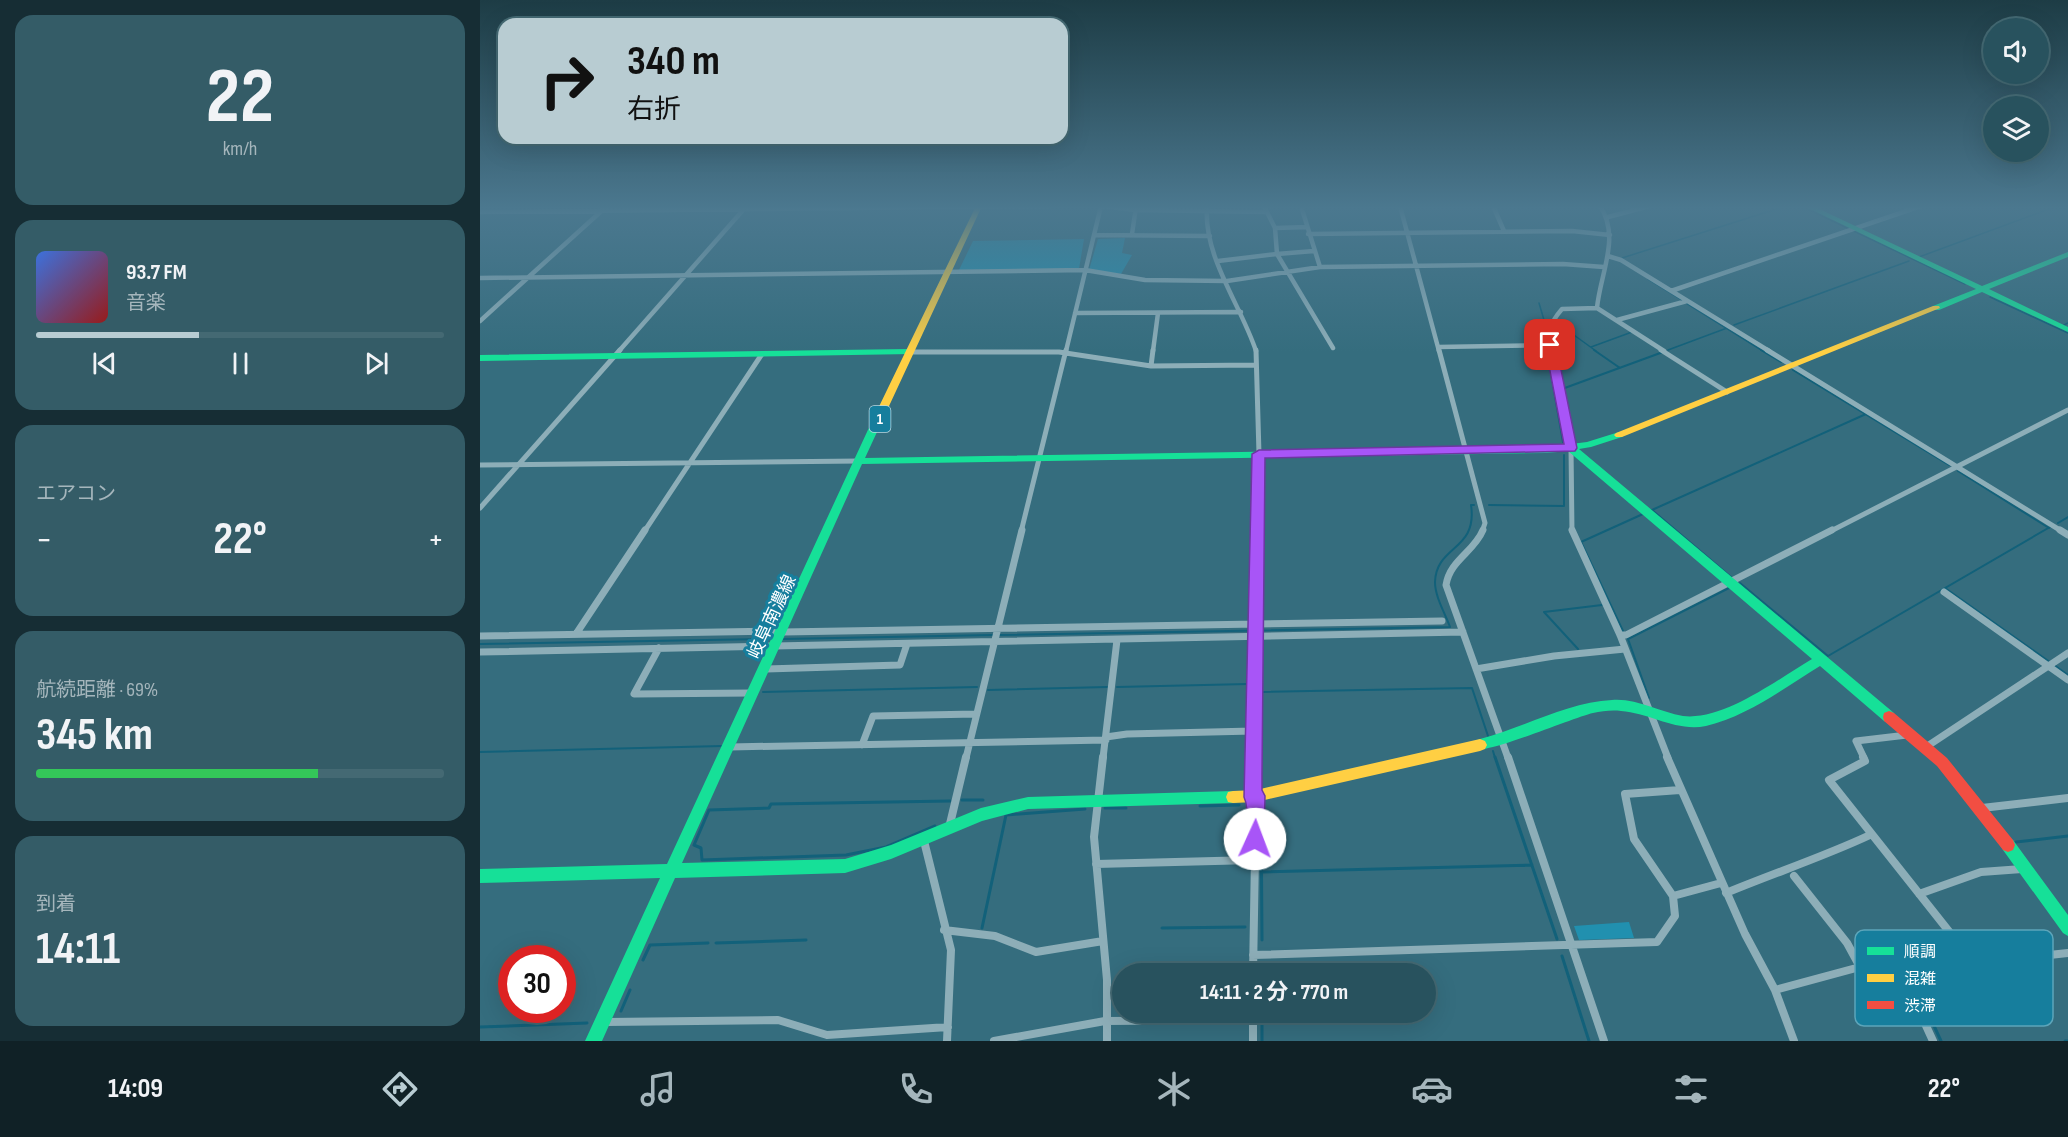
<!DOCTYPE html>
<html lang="ja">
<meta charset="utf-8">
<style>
:root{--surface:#28525e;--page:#345c67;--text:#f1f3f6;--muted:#a5b6bc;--line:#446973;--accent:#b8ccd2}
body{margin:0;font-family:"Sofia Sans Condensed","Noto Sans JP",sans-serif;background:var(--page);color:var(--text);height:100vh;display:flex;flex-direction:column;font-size:22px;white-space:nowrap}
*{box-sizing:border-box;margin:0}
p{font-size:20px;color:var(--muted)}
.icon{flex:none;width:33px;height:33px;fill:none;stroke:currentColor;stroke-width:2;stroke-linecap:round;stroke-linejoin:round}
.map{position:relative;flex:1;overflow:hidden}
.details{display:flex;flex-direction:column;gap:15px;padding:15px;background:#162d34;width:480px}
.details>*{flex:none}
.top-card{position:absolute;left:18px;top:18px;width:570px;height:126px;border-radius:18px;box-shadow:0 6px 24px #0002,0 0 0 2px var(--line);background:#b8ccd2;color:#111;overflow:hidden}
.fabs{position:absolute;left:1503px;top:18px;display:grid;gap:12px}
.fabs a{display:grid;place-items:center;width:66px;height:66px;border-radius:50%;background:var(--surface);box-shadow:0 6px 24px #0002,0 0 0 2px var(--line);font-size:30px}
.speed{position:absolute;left:18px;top:945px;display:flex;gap:12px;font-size:30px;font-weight:700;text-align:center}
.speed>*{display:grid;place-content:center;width:78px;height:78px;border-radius:50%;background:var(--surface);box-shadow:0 6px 24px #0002,0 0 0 2px var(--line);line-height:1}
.speed .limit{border:9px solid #d22;background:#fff;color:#111}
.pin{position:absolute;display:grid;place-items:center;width:51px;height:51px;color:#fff;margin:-26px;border-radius:12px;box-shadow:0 3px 9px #0006}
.me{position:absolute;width:66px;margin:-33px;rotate:2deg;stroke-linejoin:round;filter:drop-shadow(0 0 4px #0008)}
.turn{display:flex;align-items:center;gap:21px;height:126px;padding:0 30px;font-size:27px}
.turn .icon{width:78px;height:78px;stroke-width:2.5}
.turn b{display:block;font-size:42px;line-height:51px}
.big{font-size:45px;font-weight:700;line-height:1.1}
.details .card{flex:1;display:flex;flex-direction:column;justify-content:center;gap:9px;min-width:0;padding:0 21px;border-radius:18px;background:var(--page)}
.details .dial{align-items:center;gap:0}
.dial b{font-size:78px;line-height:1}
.song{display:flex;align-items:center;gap:18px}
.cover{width:72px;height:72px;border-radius:9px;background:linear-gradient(135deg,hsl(220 70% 55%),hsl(0 70% 35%))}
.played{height:6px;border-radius:3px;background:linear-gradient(90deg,var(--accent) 40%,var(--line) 40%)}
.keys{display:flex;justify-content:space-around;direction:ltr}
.heat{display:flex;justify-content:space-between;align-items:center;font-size:33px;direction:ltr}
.charge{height:9px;border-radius:4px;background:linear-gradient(90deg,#34c759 69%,var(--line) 0)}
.trip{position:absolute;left:632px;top:963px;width:324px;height:60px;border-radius:30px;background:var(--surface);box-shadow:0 6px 24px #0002,0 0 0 2px var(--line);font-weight:700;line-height:60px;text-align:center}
.tabs{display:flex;height:96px;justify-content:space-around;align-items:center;background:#102126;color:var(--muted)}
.tabs .icon{width:42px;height:42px}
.tabs .active{color:var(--accent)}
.tabs b{font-size:27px;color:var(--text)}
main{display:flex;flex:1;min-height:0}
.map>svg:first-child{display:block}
</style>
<main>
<section class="details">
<div class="card dial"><b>22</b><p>km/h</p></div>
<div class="card">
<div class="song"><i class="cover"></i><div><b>93.7 FM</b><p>音楽</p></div></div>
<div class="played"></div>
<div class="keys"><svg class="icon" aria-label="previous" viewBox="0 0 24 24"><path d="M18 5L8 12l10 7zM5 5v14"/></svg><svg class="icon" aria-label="pause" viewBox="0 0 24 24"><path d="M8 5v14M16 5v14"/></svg><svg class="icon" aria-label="next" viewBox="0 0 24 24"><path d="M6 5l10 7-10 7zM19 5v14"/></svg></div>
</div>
<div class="card"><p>エアコン</p>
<div class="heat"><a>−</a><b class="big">22°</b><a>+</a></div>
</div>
<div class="card"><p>航続距離 · 69%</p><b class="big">345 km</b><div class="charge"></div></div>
<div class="card"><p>到着</p><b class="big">14:11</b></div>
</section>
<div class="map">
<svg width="1588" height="1041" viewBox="0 0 1588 1041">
<rect width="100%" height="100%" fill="#356d7e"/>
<path fill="#2190af" d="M645,238L642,253L652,255L641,274L609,270L618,239Z
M604,239L599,269L479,270L493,241Z
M1149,922L1154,938L1099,940L1094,926Z"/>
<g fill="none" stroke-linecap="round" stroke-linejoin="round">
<path stroke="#12617a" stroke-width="1.5" d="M1321,206L1485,284
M1439,257L1577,206
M1142,258L1306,206
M1168,279L1202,300
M1510,297L1588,333
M1059,303L1064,320L1066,344
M1206,303L1283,351
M1254,325L1429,261
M1584,325L1588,323
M1087,330L1116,351
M1067,347L1068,351
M1111,347L1152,332
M1188,350L1247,328"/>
<path stroke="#12617a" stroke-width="2" d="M1067,350L1083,442
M1114,350L1140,368
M1281,350L1301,362
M1313,370L1469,465
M1082,389L1183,352
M1478,471L1569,528
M1009,505L1084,506V455
M1578,523L1588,517
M1251,577L1172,510L1386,414
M1260,583L1348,656L1570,527
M1465,588L1588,675
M1143,631L1101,542L1163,514
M519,635L970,627C965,613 955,597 955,582C956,545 998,551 991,505H994
M303,639L513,635
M0,644L291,639
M1098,649L1064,612L1122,605
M637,687L768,684
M508,690L627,687
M283,692L497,687
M1169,698L1148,639L1249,588
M1013,751L1015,758
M0,752L242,746
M780,758L781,692L992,688L1008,736"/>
<path stroke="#12617a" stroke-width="3" d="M1015,757L1077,939
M780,784V757
M482,800H503
M720,806L759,805
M781,806L782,940
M625,808H646
M455,826L406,847L366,855L222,860L221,848L214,845L229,810L289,808L291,804L470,801
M1536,842L1588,836
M782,872L1052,865
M502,928L526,815L605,809
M682,928L765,927
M236,943L326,940
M1082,956L1109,1041
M163,960L170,945L228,943
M782,969V974
M1433,980L1461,1041
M141,1011L150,990
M782,1012V1041
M0,1027L107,1023
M1585,1041H1588"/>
<path stroke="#8daeb8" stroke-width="4.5" d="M622,206L655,210L785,212
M727,206C723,257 761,305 776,351
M784,206L795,228L827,227
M821,206L840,267
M920,206L959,351
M1013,206L1024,231
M0,212L572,206
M1128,217L1170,206
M795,228L797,254L834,251
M652,234L656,207
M828,234L1092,231L1130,235
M614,235L730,236
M1128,256L1141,260L1289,351
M738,261L797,254L853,348
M0,278L605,270L665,280L747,281L840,267L1083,264L1124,267
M1191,291L1441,206
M1117,308C1120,274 1141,237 1120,206
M595,313L761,312
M1137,320L1207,301
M0,321L127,206
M958,347L1070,345
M139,351L264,209
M586,351L621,206
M673,351L678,313
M1072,351C1068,331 1069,324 1082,309L1117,308L1184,351"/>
<path stroke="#8daeb8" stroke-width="5" d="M776,350L779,454L778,532
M959,350L1005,523L1002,532
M1071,350L1091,448L1092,532
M1181,350L1247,392
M1287,350L1583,532
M429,352H579L671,366L776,365
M671,366L673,350
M0,465L380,461
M0,508L140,350
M164,532L282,354
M541,532L586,350
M1349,532L1588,410"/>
<path stroke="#8daeb8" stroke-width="7" d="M1003,530C994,552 970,560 966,585L1028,758
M1092,530L1140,635L1188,758
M1580,530L1588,535
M1464,592L1588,680
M303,632L962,621
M96,634L165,530
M1140,635H1146L1352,530
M0,636L302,631
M179,648L154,694L272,693
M0,652L983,632
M286,669L420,665L427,644
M996,669L1074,656L1145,649
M626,737L647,734L773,731
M382,745L393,716L496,714
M250,747L626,740
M1446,747L1588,653
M486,758L542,530
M623,758L637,640
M774,758L778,530
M1384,758L1376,741L1427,735"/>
<path stroke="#8daeb8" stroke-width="8" d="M623,757L614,837L627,980V1041
M1028,757L1124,1041
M1187,757L1265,934L1295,990L1314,1041
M1383,757L1385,761L1349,780L1494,963
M773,797L774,757
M1502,808L1588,798
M469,828L486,757
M444,841L471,950L467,1041
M616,864L774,860
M1314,876L1367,943L1379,965
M1246,893C1294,873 1343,857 1390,835
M1439,894L1501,872L1542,869
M1193,896L1154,839L1145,794L1200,790
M464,930L515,936L556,952L623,941
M773,955L1177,942L1195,916L1193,896L1241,883
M1421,971L1588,953
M773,974L776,796
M1295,990L1391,964L1411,966L1421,971L1453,1041
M773,1012V1041
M126,1022L298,1020L347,1035L468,1027
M514,1041L625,1021L773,1020"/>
<path fill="#16e098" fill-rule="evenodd" d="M1324,206H1333L1502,286L1588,252V257L1509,289L1588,327V332L1502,292L1459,310H1453V306L1496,289Z
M429,349L432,350V354L0,361V355Z
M398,416L403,419L385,458L1067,447L1107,442L1139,432L1142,433L1144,435L1142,437L1111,447L1099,449L1414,713L1415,717L1414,721L1409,723L1404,721L1340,666C1304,688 1268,716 1226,726C1196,732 1170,713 1141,711C1132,710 1122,711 1113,713C1092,718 1008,754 995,749L993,745L995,741L1000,739C1043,728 1088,702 1132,700C1157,698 1179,712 1203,716C1244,721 1298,679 1332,659L1088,451L1067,453L382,464L202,863L365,859L411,845L501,808L548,797L753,791L758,792L760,797L758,802L753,803L548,809L502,821L411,859L365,873L195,878L122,1041H105L180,878L0,883V869L187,864L393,419Z
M1528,838L1533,840L1588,915V936L1583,933L1523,850L1521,845L1523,840Z"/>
<path fill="#ffcf43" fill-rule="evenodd" d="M496,206H502L403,419L398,422L395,421L393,419Z
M1453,306H1459L1460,308L1142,437H1136L1134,435L1136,433Z
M1000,739L1005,741L1007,745L1005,749L1000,751L776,802L753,803L748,802L746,797L748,792L753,791L776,790Z"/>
<path fill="#f24e42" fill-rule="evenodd" d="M1409,711L1414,713L1467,758L1533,840L1535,845L1533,850L1528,852L1523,850L1457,766L1404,721L1403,717L1404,713Z"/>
</g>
<linearGradient id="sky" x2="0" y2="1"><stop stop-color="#1d3c45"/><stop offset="0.59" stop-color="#4b788f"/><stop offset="1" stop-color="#4b788f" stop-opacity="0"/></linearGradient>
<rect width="1588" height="352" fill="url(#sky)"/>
<path fill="#a855f7" stroke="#6d37a1" stroke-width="1.5" d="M1070,342L1076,345L1097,448L1095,451L785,458L782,775V790L785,796L784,839L782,845L775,848L768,845C762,830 771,812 764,797L772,454L779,450L1084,444L1065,345Z"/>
<g text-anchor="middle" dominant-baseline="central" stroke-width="6" stroke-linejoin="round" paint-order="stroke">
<rect fill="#167e9d" stroke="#b9d8e2" stroke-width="1.5" x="389.5" y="406" width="21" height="26" rx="4.5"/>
<g font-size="16" font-weight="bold" fill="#fff">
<text x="400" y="419">1</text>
</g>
<g font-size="18" fill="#fff" stroke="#167e9d">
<text transform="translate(292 617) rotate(-65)">岐阜南濃線</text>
</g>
</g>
<rect x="1375" y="930" width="198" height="96" rx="9" fill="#167e9d" stroke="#5ca5ba" stroke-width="1.5"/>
<rect x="1387" y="947" width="27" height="8" fill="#16e098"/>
<rect x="1387" y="974" width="27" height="8" fill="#ffcf43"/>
<rect x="1387" y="1001" width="27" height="8" fill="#f24e42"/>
<g font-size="16" fill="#fff">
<text x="1424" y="957">順調</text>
<text x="1424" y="984">混雑</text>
<text x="1424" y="1011">渋滞</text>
</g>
</svg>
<div class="fabs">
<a><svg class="icon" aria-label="sound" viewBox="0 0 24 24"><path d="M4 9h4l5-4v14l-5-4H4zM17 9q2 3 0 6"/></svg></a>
<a><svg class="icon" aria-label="layers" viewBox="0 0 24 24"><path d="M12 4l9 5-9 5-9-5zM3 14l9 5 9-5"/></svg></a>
</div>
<div class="speed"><div class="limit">30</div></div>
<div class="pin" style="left:1070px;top:345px;background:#d93025"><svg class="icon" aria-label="arrive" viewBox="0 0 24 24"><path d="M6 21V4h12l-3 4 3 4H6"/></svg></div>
<svg class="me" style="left:775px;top:839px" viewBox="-20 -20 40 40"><circle r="19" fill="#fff"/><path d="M0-13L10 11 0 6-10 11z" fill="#a855f7"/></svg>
<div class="trip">14:11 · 2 分 · 770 m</div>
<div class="top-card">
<div class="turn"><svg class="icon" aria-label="right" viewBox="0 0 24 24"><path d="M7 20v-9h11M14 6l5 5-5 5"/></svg><div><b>340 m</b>右折</div></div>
</div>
</div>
</main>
<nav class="tabs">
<b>14:09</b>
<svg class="icon active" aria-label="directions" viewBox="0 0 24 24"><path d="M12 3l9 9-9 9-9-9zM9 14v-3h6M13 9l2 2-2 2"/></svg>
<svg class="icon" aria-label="music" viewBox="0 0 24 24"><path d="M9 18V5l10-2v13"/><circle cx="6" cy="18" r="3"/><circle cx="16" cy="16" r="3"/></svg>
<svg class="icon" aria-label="phone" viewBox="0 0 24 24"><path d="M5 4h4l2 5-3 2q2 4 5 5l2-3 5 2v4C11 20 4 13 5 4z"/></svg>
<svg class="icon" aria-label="climate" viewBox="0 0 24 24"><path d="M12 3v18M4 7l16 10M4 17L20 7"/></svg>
<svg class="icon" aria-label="car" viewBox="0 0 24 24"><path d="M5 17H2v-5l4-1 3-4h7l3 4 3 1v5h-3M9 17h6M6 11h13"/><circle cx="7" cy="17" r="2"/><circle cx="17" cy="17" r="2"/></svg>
<svg class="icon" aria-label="filters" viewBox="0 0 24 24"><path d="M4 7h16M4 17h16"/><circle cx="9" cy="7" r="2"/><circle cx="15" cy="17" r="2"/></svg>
<b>22°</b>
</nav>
